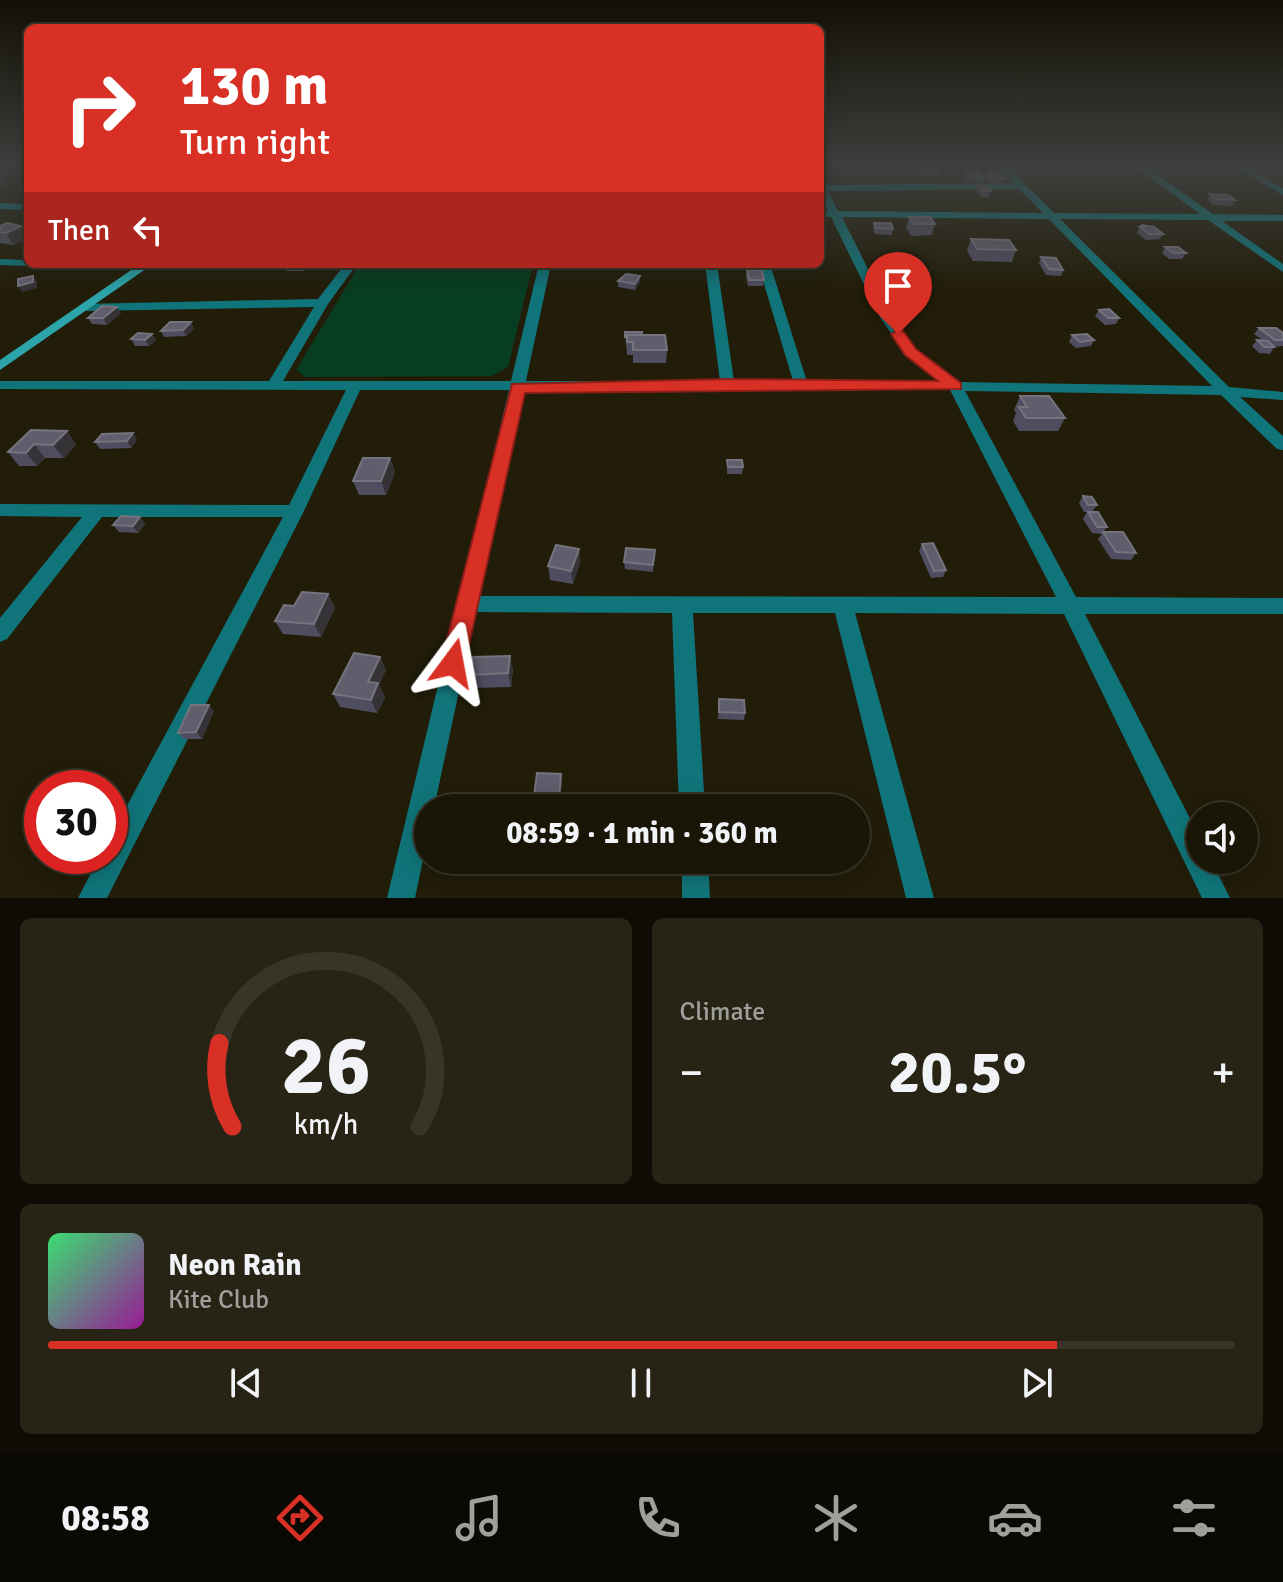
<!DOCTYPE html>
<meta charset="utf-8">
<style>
:root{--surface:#1a1607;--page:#272315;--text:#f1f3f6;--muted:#9f9f9b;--line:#383528;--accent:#d93025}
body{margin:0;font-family:Signika,sans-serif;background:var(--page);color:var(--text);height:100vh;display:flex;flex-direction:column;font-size:30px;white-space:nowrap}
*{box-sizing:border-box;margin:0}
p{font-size:26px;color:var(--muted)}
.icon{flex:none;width:44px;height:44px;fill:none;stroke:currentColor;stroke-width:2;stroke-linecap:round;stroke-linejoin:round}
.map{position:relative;height:898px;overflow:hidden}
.sheet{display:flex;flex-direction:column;gap:20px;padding:20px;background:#0e0c04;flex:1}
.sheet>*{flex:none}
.hud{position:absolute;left:24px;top:24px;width:800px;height:244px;border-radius:12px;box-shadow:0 4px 20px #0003,0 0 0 2px var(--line);background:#d93025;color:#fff;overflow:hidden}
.tools{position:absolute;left:1186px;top:802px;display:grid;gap:16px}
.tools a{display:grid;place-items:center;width:72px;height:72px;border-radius:50%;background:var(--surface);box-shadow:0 4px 20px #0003,0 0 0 2px var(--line);font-size:40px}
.speed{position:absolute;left:24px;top:770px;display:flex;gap:16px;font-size:40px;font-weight:700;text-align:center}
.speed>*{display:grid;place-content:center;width:104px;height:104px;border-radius:50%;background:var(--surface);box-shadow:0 4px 20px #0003,0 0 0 2px var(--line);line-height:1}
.speed .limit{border:12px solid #d22;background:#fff;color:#111}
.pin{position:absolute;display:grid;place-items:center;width:68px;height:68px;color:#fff;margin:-82px -34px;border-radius:50% 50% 50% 0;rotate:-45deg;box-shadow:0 0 8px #0007}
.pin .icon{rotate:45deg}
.me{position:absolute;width:88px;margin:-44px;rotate:13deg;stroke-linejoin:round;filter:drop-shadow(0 0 6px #0008)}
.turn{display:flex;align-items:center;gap:28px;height:168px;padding:0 24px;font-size:36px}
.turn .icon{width:104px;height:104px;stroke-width:2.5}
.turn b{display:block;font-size:56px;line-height:68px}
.then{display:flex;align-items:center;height:76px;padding:0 24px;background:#0003;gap:16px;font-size:30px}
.big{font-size:60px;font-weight:800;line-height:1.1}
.sheet .card{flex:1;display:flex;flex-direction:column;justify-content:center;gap:12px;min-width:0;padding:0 28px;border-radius:12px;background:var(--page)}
.sheet .dial{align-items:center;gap:0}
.dial svg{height:208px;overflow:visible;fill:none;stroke:var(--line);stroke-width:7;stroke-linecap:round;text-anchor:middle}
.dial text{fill:var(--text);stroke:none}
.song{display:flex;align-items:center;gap:24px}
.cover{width:96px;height:96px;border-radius:12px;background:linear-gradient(135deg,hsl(140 70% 55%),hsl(300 70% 35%))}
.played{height:8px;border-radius:4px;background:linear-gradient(90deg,var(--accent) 85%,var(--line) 85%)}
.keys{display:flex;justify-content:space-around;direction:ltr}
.heat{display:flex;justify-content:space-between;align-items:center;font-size:44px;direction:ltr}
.sheet .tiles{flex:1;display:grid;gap:20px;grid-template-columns:1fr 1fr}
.card:last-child{grid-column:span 2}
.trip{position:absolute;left:414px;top:794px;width:456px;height:80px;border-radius:40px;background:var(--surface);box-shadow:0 4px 20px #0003,0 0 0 2px var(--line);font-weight:800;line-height:80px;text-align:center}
.tab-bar{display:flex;height:128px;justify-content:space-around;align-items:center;background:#0a0903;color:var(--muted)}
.tab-bar .icon{width:56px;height:56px}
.tab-bar .selected{color:var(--accent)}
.tab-bar b{font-size:36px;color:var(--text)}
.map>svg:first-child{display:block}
</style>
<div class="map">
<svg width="1283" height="898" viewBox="0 0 1283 898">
<rect width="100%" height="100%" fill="#221d09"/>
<path fill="#073d20" d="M360,264H533L508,367L492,376L305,377L296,370Z"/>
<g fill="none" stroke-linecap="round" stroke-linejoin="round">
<path fill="#10757a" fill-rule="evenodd" d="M998,166H1007L1054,213L1200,214L1135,166H1145L1213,214L1283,215V221H1222L1283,264V272L1208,220L1060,219L1229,387L1283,392V400L1240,397L1283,436V450L1277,449L1221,395L965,391L1076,597L1283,598V614H1085L1200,838V860H1211L1230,898H1202L1064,614L855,613L934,898H906L835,613H693L705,808H679L672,613L476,612L434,808H428V836L415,898H387L509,390H360L304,511L107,898H78L100,856H110V837L283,517H102L7,639L0,642V618L82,517L0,516V504L289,505L346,390L0,389V381H269L314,307L86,311L82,310V304L318,299L345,264H357L328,304L283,381H511L539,264H551L526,381H720L705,264H717L734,381H793L758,264H770L807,382H940L906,355L880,317L831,217H820V211H828L820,194V181L825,185L1014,183ZM1019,189L1043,213L838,211L828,191ZM842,217L1049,219L1212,386L959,382L916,349L892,317ZM524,390H950L1056,597L480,596Z
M1234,166H1245L1283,188V195Z
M0,203L28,204V210L0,209Z
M0,259L28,260V264H33L28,266L0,265Z
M59,264H145L149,267L143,270L65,267Z
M682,860H708L710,898H682Z"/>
<path fill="#2ca4aa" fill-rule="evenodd" d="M140,264H153L0,370V360Z"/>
</g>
<path fill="#4f4d5f" d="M913,166H937L940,170L939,176H925Z
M965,171L984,178L982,183H969L964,176Z
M987,173L1005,178L1003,184L989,183L985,178Z
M977,185L991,191L989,197H981L976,191Z
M1210,194L1235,200L1232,206L1213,205L1207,199Z
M909,217L935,224L932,235L911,236L906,228Z
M874,223L893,229L892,235L875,234L873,228Z
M1141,225L1163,234L1160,239L1146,240L1137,233Z
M0,226L28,237V238L13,245L0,243Z
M971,239L1016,250L1012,262L973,261L967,251Z
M1165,247L1186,253L1182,259H1169L1162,253Z
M1041,257L1063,270L1061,276L1046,275L1039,263Z
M309,264L304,271H287L285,265Z
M747,270L764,280L763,286H748L746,276Z
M618,281L640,282L635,290L618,287Z
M1099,310L1119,318L1116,324L1105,325L1095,316Z
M121,313L107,325L92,324L88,318Z
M1259,328L1283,333V346L1274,347L1270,354L1259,353L1252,346L1257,340H1262L1254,334Z
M194,329L186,336L164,337L161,331Z
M625,332L642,335L667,350L666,363H633V355H627Z
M152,334L156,340L149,346H135L131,339Z
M1072,335L1094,340L1091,346L1076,348L1069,342Z
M1020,396L1065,418L1058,431H1019L1013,421L1016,413L1014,410Z
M67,431L76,445L64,458H45L37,466H19L8,452Z
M133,433L137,440L131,448L100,449L95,442Z
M390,458L395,472L386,495H359L353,481Z
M727,460L743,467L742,474H727Z
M1083,496L1097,505L1092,512L1107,527L1103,532L1136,553L1131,560L1111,559L1098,539L1102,534L1092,533L1083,519L1087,512H1084L1079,503Z
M140,517L145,524L138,533L119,532L113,525Z
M922,544L946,570L943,577L931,578L919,551Z
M579,549L580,563L573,584L550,580L548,566Z
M655,550L653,572L625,569L624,562Z
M328,594L335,608L321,637L283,634L275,621Z
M380,657L386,670L379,685L385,697L377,713L340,707L333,694Z
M513,669L511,687L475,688L471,675Z
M719,699L745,713L744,720L718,719Z
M214,711L202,739H184L178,733Z
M561,774L562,780L560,804L536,803L534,797Z"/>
<path fill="#363337" d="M2,178L6,184L0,186V179Z
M21,226L28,238L13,245L6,233Z
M302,264H309L304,271L302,265Z
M33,276L37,282V288L22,292L18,286Z
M640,276V282L635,290V284Z
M117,307L121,313L107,325L103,318Z
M191,322L194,329L186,336L183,330Z
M152,334L156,340L149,346L145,340Z
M67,431L76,445L64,458L53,445Z
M133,433L137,440L131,448L127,441Z
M34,444L45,458L37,466L26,453Z
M390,458L395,472L386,495L381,481Z
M140,517L145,524L138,533L133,526Z
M579,549L580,563L573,584L571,571Z
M328,594L335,608L321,637L314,624Z
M510,656L513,669L511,687L508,673Z
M380,657L386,670L379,685L385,697L377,713L371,700L368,682Z
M209,705L214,711L202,739L196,732Z
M561,774L562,780L560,804L559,798Z"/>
<path fill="#605e6c" stroke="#75737d" stroke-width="2" d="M920,166H937L940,170H926Z
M965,171H978L984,178L971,177Z
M987,173H1000L1005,178H991Z
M977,185H986L991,191H982Z
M1210,194L1228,195L1235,200L1216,199Z
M909,217H930L935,224H914Z
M7,223L21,226L6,233L0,232V226Z
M874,223H891L893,229L876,228Z
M1141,225L1154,227L1163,234H1149L1140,227H1144Z
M971,239L1009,240L1016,250L977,249Z
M1165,247H1178L1186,253H1173Z
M1041,257L1056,258L1063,270L1049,269Z
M747,270H762L764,280H749Z
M626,274L640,276L635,284L618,281Z
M33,276V282L18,286V279Z
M102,306L117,307L103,318H88Z
M1109,309L1119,318H1108L1099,310Z
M170,322H191L183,330L161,331Z
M1259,328H1276L1283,333V340H1275Z
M625,332H642V335H627V337H625Z
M138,333L152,334L145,340L131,339Z
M1087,334L1094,340L1080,342L1072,335Z
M627,335H665L667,350H633V342H627Z
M1257,340L1268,341L1274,347H1264Z
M1020,396H1049L1065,418H1026L1019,407H1027Z
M31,430L67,431L53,445L34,444L26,453L8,452Z
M133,433L127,441L95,442L102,434Z
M363,458H390L381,481H353Z
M727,460H742L743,467H728Z
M1083,496L1092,497L1097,505H1088Z
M1088,512H1098L1107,527H1097Z
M121,516L140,517L133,526L113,525Z
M1103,532H1123L1136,553L1116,552Z
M933,543L946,570L934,571L922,544Z
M556,545L579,549L571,571L548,566Z
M626,548L655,550L653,565L624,562Z
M302,592L328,594L314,624L275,621L284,605L294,606Z
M354,653L380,657L368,682L378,683L371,700L333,694Z
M510,656L508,673L471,675L473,657Z
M719,699L744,700L745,713L719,712Z
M191,705H209L196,732L178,733Z
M537,773L561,774L559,798L534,797Z"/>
<linearGradient id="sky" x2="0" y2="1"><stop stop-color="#131005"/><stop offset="0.57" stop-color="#3e403e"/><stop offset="1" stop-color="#3e403e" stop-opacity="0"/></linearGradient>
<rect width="1283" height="292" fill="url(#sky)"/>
<path fill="#d93025" stroke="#8d1f18" stroke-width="2" d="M898,330L903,331L916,349L961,383V389L525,393L465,663L462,671L453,674L445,671L441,663L512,384L727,379L938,381L905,355L891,334Z"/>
</svg>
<div class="tools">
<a><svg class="icon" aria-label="sound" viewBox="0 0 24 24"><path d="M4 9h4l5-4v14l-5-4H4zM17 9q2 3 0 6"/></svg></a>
</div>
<div class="speed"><div class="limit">30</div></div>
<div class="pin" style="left:898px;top:334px;background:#d93025"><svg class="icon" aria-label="arrive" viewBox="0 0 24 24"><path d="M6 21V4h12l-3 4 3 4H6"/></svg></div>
<svg class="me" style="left:453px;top:663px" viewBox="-20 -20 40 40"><path d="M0-17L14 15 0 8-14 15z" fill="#d93025" stroke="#fff" stroke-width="4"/></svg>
<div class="trip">08:59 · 1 min · 360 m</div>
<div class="hud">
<div class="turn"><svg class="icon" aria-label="right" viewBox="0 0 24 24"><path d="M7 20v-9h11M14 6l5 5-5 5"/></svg><div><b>130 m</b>Turn right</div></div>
<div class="then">Then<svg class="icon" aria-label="left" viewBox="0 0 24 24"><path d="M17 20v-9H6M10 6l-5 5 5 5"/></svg></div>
</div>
</div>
<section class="sheet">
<div class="tiles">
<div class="card dial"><svg viewBox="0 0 100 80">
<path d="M14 69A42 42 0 1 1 86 69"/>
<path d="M14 69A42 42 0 0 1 9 37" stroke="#d93025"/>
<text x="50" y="56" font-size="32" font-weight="700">26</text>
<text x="50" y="72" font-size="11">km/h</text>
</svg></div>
<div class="card"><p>Climate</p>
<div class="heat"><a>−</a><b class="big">20.5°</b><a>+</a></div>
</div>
<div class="card">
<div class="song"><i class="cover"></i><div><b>Neon Rain</b><p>Kite Club</p></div></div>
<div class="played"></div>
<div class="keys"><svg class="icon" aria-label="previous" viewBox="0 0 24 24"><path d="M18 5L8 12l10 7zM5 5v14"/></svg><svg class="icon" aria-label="pause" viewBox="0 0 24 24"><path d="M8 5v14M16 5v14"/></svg><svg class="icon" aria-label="next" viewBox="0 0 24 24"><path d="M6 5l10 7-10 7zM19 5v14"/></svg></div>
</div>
</div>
</section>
<nav class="tab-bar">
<b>08:58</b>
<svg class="icon selected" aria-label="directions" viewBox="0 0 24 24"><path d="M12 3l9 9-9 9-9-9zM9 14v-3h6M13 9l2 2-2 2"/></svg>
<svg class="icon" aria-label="music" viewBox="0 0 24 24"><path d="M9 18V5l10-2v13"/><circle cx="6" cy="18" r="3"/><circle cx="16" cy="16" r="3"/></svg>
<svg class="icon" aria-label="phone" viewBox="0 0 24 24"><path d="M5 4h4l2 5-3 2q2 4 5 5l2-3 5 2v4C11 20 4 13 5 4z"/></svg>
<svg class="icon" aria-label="climate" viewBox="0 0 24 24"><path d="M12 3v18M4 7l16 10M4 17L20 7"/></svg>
<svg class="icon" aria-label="car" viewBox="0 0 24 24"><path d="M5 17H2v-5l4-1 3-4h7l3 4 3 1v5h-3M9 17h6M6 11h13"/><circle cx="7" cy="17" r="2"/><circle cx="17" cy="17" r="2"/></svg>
<svg class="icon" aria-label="filters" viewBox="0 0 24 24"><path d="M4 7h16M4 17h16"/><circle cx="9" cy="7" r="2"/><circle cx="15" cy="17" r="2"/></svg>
</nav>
